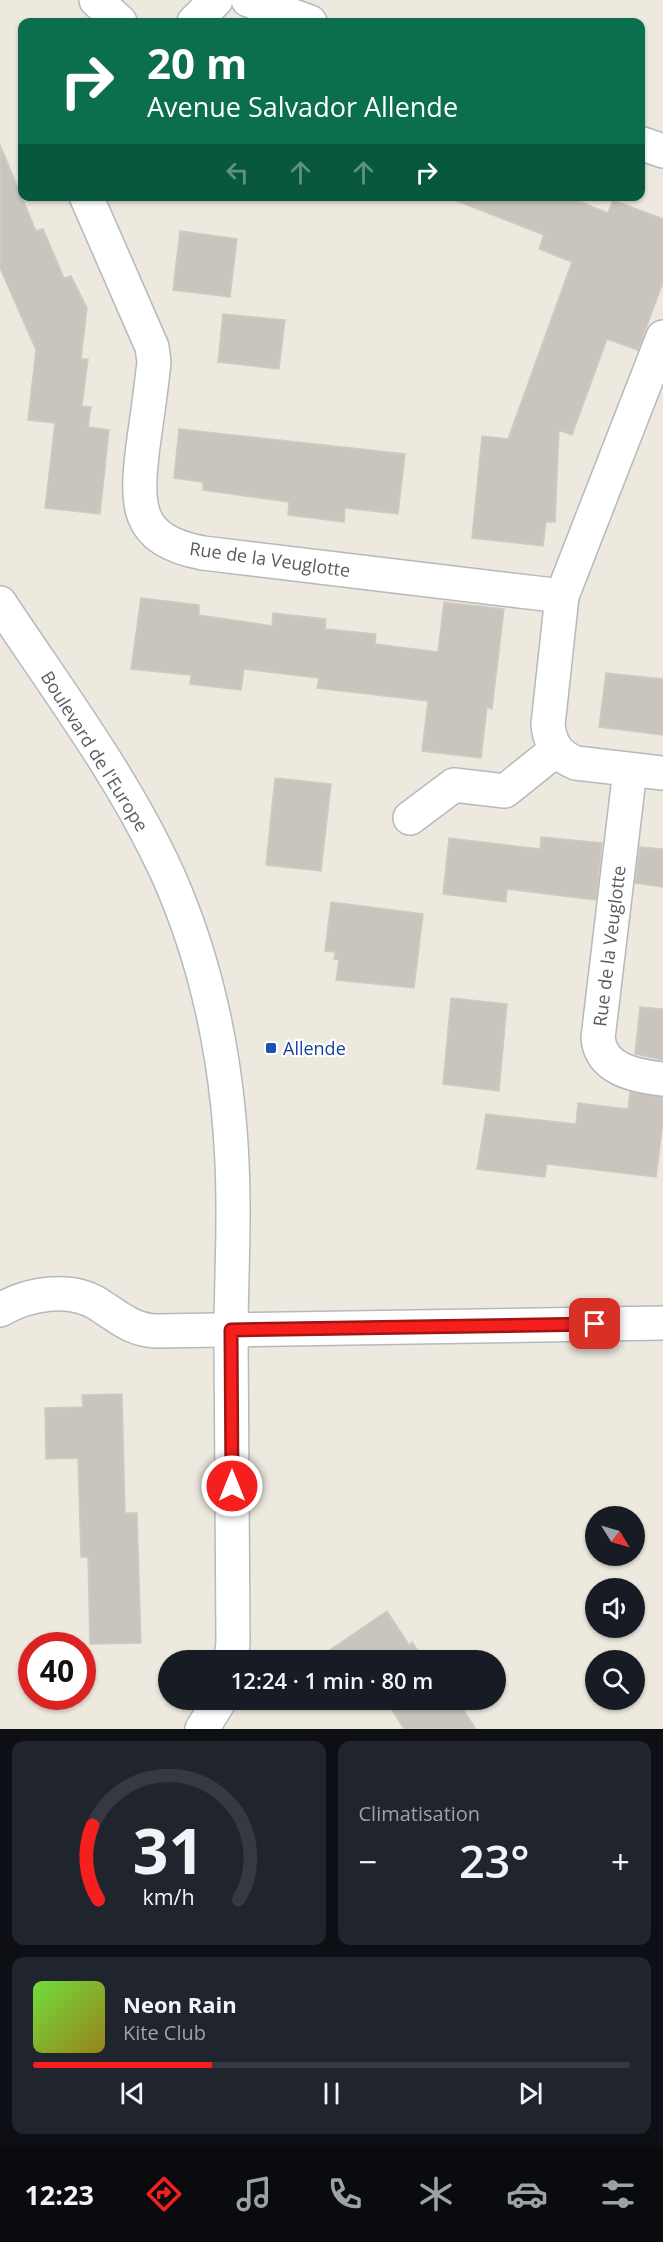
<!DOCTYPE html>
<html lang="fr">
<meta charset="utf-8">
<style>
:root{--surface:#171b24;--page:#20242c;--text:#f1f3f6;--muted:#9ea1a6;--line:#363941;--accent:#f5201d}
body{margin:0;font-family:"Open Sans",sans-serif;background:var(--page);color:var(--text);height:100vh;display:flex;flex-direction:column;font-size:22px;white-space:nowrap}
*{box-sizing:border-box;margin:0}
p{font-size:20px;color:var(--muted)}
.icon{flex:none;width:33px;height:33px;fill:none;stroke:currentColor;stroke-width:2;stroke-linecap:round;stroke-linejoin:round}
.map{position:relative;height:1729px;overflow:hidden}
.details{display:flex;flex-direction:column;gap:12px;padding:12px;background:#0d0f14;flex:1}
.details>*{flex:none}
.guide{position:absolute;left:18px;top:18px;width:627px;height:183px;border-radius:12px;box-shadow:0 2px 4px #0004;background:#0b6e4f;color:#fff;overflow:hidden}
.needle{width:39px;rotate:127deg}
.controls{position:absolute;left:585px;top:1506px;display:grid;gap:12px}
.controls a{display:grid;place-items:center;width:60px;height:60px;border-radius:50%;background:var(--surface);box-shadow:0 2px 4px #0004;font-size:30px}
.speed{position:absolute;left:18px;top:1632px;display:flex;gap:12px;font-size:30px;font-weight:700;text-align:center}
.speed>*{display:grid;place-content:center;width:78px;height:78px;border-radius:50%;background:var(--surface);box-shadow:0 2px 4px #0004;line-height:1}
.speed .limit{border:9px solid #d22;background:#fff;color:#111}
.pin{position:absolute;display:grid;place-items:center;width:51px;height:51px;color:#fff;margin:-26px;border-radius:12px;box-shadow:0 3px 9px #0006}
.me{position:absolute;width:66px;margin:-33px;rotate:0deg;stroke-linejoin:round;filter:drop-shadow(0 0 4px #0008)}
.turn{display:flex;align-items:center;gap:21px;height:126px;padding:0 30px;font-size:27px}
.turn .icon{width:78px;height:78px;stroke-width:2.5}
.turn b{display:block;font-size:42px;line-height:51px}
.lanes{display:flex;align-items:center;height:57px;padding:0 30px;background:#0003;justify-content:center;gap:30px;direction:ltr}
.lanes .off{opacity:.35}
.big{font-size:45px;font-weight:600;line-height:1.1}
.details .tile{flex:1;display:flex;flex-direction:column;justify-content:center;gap:9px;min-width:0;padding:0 21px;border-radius:12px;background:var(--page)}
.details .dial{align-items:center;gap:0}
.dial svg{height:156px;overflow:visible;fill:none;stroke:var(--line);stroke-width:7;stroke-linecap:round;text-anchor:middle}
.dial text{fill:var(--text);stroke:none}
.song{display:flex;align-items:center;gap:18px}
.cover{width:72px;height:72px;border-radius:9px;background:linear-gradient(135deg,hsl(100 70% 55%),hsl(50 70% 35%))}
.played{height:6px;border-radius:3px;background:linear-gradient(90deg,var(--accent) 30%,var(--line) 30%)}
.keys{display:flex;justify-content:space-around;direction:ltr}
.heat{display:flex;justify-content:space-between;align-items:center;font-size:33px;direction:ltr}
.details .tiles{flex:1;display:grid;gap:12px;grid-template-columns:1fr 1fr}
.tile:last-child{grid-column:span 2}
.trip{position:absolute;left:158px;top:1650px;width:348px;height:60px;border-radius:30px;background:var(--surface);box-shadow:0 2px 4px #0004;font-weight:600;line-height:60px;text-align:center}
.tab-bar{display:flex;height:96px;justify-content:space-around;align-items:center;background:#090b0e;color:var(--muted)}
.tab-bar .icon{width:42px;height:42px}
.tab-bar .current{color:var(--accent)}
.tab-bar b{font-size:27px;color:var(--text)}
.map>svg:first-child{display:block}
</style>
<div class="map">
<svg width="663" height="1729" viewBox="0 0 663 1729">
<rect width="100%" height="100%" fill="#ede9df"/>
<path fill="#c9c5be" stroke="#d2cabd" stroke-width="1.5" d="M0,145L36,231L43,229L64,278L71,276L87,308L81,359H88L82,406L91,407L88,427L109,430L100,514L45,508L55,423L28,420L36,350L0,268Z
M453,196H566L608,213L613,200L663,219V282L638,350L607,339L572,435L559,430L555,522H546L543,546L472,538L482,436L508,439L572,262L539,249L544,235L452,199Z
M180,231L237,239L230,297L173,290Z
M223,314L285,320L279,369L218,362Z
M179,429L405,454L398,514L345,508L344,522L288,515L289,502L203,490V482L174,478Z
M141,598L199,605V615L272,626L273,613L326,619L325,629L376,634L375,644L438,652L444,602L504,609L492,709L487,707L481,758L422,751L428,701L317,688L319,678L244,669L241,690L190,684L191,675L131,669Z
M606,673L663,679V735L599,727Z
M275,778L331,784L321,871L266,865Z
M541,837L602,843L596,900L507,889L506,902L443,894L449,838L540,849Z
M640,847L663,849V887L635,883Z
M331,902L423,914L414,988L336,980L339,960L334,959L335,952L325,951Z
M451,998L507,1004L499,1091L443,1084Z
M640,1007L663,1009V1060L635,1054Z
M630,1092L663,1097V1122L656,1177L547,1164L545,1177L477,1169L486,1114L576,1124L578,1103L628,1109Z
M122,1394L125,1513H137L141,1643L90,1644L88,1557H81L78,1458L46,1459L45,1408L83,1407L82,1395Z
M387,1611L409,1645L412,1642L423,1658L429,1655L433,1660H315Z
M386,1700H457L476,1729H404Z"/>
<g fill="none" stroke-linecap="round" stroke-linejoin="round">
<defs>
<path id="street" d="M96,0L120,22
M248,0L310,22
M194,22L216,0
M640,143L663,151
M86,196L152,347L154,362C151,390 147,418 143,446C136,505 134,540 203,553L562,596L548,725C550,744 558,756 576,763L663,773
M562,596L663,337
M630,770L598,1038C601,1070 636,1076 663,1079
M410,818L454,785L505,791L556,750
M0,1310C27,1294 69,1286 98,1304C118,1317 132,1330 156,1331L663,1323"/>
<path id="secondary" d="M0,603C58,691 124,778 168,875C216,983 234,1100 233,1218C233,1257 231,1295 231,1334C231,1437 232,1540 233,1643L231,1660
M202,1729L220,1700"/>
</defs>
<use href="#street" stroke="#b5b8bd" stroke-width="36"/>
<use href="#secondary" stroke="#b5bac0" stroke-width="36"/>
<use href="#street" stroke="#fff" stroke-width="33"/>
<use href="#secondary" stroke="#fff" stroke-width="33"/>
</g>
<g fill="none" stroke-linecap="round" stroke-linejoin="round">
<defs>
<path id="route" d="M232,1486L231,1330L595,1324"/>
</defs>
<use href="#route" stroke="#9f1513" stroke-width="15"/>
<use href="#route" stroke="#f5201d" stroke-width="10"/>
</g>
<rect fill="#1a4fb4" stroke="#fff" stroke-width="2" x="265" y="1042" width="12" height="12" rx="3"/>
<g text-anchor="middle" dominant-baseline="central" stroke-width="4.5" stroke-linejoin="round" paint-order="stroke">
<g font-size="18" fill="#585d61" stroke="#fff">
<text transform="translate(270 559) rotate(8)">Rue de la Veuglotte</text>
<text transform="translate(95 751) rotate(58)">Boulevard de l'Europe</text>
<text transform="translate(609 946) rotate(-83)">Rue de la Veuglotte</text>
</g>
<g font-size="18" fill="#164399" stroke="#fff" text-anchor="start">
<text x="283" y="1048">Allende</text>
</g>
</g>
</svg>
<div class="controls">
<a><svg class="needle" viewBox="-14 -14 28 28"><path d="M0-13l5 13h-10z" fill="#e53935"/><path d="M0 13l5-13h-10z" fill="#9ea1a6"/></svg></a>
<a><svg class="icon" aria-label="sound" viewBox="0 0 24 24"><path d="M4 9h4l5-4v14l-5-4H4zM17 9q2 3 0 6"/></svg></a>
<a><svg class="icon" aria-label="search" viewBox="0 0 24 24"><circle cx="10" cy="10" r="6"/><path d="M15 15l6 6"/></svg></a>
</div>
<div class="speed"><div class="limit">40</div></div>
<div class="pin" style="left:595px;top:1324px;background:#d93025"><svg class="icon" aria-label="arrive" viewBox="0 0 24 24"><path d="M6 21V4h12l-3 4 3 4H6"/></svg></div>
<svg class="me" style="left:232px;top:1486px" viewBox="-20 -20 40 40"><circle r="17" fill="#f5201d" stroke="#fff" stroke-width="3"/><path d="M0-11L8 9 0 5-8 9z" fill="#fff"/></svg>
<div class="trip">12:24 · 1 min · 80 m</div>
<div class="guide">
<div class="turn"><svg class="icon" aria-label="right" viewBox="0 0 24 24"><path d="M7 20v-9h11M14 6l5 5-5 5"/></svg><div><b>20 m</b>Avenue Salvador Allende</div></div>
<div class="lanes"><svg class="icon off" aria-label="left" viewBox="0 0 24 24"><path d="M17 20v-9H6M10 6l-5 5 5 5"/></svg><svg class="icon off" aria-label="ahead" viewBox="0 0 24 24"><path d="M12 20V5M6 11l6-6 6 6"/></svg><svg class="icon off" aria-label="ahead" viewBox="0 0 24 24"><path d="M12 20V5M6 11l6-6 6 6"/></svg><svg class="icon" aria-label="right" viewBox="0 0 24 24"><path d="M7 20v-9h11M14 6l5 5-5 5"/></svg></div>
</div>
</div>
<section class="details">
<div class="tiles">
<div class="tile dial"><svg viewBox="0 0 100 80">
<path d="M14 69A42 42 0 1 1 86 69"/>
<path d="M14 69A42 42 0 0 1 11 31" stroke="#f5201d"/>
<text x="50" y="56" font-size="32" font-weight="700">31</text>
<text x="50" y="72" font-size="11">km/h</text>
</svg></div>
<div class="tile"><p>Climatisation</p>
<div class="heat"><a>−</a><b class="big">23°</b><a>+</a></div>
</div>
<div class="tile">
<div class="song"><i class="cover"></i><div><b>Neon Rain</b><p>Kite Club</p></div></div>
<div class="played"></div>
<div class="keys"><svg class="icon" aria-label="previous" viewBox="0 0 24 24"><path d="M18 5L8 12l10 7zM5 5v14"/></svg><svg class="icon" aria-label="pause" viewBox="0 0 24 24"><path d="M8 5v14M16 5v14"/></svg><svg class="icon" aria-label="next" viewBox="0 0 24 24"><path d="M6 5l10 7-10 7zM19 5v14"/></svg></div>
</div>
</div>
</section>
<nav class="tab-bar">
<b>12:23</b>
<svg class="icon current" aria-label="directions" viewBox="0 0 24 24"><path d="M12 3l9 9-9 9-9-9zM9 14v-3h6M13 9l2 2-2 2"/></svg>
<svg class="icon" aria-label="music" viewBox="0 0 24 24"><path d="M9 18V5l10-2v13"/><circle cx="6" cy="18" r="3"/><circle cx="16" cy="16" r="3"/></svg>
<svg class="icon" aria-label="phone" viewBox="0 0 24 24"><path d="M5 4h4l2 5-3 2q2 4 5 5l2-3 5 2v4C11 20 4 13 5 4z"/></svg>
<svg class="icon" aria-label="climate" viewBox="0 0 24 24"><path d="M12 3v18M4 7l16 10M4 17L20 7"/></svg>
<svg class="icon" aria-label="car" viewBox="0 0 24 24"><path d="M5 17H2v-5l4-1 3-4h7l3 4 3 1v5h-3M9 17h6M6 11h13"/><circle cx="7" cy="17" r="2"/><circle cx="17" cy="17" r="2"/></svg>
<svg class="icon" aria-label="filters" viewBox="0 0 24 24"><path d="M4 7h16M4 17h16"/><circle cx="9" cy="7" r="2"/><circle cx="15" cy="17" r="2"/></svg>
</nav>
